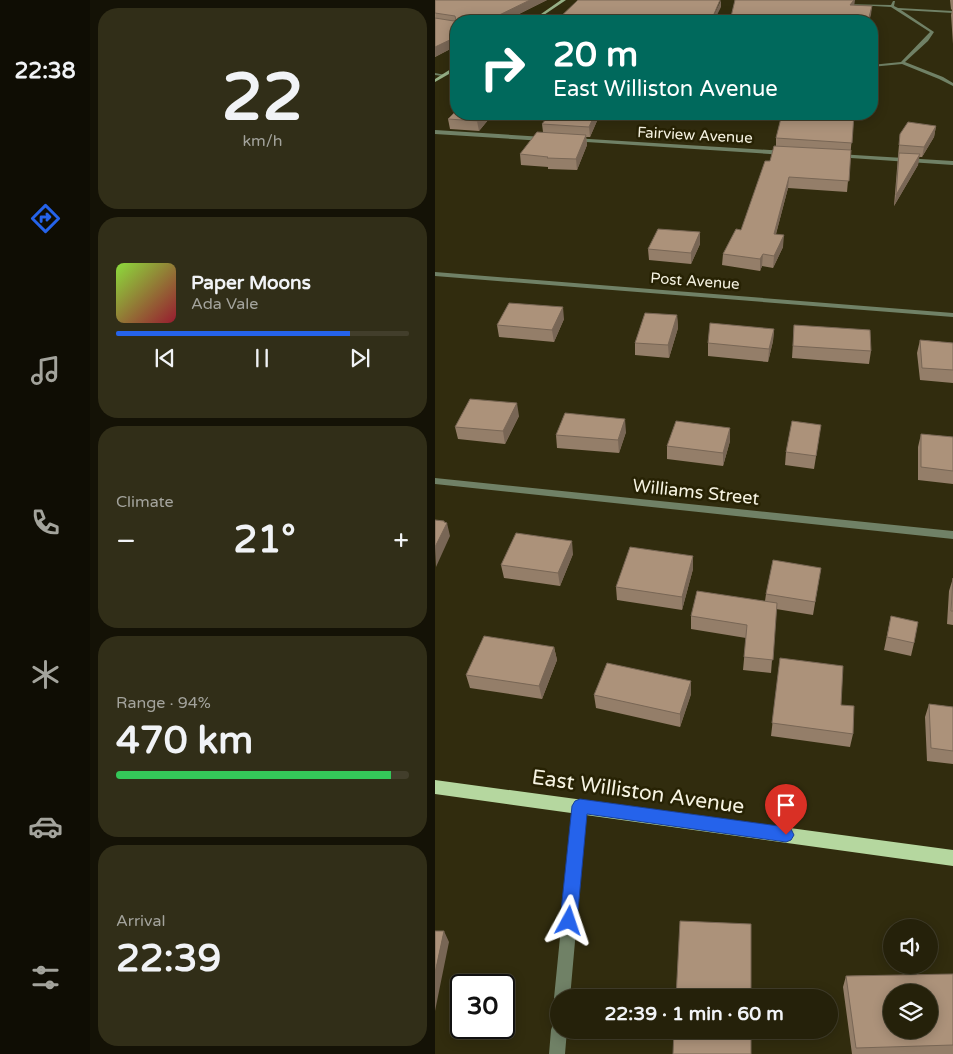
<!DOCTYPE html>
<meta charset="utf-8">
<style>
:root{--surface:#25210a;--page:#312e18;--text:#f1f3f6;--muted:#a3a39c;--line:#423e2b;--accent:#2563eb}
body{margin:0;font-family:"Varela Round",sans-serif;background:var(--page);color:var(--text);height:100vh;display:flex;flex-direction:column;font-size:19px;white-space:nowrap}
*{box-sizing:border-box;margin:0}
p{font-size:16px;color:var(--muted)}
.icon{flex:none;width:28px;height:28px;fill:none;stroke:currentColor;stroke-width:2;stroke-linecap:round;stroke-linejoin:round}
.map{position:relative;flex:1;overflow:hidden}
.sheet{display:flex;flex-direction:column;gap:8px;padding:8px;background:#141206;width:345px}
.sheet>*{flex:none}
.banner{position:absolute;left:15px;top:15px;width:428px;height:105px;border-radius:20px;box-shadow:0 2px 12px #0003,0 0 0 1px var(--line);background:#00695c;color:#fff;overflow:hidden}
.fabs{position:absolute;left:448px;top:919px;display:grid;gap:10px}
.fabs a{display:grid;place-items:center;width:55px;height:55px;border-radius:50%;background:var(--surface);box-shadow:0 2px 12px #0003,0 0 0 1px var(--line);font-size:25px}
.speed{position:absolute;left:15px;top:974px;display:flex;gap:10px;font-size:25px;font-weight:700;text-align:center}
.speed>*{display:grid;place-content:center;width:65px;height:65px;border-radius:50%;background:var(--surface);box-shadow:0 2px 12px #0003,0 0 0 1px var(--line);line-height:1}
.speed .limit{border:2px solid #111;border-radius:8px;background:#fff;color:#111}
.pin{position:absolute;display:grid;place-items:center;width:42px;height:42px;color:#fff;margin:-51px -21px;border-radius:50% 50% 50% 0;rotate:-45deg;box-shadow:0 0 5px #0007}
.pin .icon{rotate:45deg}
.me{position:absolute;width:55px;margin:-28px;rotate:5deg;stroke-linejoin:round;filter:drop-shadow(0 0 4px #0008)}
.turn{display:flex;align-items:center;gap:18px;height:105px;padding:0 20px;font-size:22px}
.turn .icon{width:65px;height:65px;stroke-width:2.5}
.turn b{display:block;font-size:35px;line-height:42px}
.big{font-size:38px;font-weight:700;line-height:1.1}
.sheet .widget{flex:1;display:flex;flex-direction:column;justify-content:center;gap:8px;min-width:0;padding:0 18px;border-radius:20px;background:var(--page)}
.sheet .dial{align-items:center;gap:0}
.dial b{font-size:65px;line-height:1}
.song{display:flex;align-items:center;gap:15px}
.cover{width:60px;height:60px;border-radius:8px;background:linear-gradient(135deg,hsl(90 70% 55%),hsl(350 70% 35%))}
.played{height:5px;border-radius:2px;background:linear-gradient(90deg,var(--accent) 80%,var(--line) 80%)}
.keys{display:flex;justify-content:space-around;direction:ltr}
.heat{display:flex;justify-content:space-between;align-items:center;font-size:28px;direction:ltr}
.charge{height:8px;border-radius:4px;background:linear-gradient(90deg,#34c759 94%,var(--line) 0)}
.trip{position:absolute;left:115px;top:989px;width:288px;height:50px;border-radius:25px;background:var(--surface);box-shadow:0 2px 12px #0003,0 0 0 1px var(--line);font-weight:700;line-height:50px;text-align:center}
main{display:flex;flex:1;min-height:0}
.menu{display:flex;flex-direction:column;width:90px;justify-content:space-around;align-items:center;background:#0f0d04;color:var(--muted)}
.menu .icon{width:35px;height:35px}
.menu .selected{color:var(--accent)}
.menu b{font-size:22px;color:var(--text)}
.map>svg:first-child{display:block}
</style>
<main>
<nav class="menu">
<b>22:38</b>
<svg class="icon selected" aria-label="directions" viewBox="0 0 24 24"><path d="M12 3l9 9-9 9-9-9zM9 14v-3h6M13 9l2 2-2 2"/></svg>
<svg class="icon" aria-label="music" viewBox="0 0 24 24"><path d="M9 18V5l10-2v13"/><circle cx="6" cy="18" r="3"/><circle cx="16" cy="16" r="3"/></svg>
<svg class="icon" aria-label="phone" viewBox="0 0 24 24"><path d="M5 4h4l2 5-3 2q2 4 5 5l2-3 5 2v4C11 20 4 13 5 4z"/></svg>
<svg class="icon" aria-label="climate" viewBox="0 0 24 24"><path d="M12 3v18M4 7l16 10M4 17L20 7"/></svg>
<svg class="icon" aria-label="car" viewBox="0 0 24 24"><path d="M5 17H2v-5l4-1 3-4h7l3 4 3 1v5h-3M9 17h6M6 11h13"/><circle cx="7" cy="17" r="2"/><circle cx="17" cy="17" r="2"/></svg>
<svg class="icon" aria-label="filters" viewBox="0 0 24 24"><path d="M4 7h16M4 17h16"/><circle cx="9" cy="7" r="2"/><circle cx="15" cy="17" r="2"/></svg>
</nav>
<section class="sheet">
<div class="widget dial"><b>22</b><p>km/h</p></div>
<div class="widget">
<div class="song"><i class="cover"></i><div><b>Paper Moons</b><p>Ada Vale</p></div></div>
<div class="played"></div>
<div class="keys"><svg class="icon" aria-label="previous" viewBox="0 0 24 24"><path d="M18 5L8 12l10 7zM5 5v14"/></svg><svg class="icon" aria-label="pause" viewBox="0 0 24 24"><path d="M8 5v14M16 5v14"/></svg><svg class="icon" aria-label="next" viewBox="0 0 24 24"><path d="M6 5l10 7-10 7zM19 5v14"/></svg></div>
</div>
<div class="widget"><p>Climate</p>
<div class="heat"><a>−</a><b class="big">21°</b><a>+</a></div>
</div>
<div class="widget"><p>Range · 94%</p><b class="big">470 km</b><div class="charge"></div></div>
<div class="widget"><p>Arrival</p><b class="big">22:39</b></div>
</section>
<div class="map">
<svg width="518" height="1054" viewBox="0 0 518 1054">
<rect width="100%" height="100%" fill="#312c0e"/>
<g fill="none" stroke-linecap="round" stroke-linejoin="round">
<path fill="#708166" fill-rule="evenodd" d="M458,1H460L459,6L463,8L518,11V13L466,10L499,32L493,41L470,62L508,77L518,83V86L504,79L467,64L436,67V65L466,62L495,32L456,7L404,4L456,5Z
M0,73L10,75L8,76L0,75Z
M0,130L109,137L112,139L109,141L0,134Z
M138,138L351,151L354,153L351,155L136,141L135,140Z
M403,154L518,161V165L401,157L400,156Z
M0,272L518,313V317L0,276Z
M0,478L518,531V539L0,484Z
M145,800L150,802L152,806L135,998H124V1004L122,1003L119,998L138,806L140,802Z
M124,1022V1030H132L130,1054H114L116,1030L118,1024Z"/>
<path fill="#97b187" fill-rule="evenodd" d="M126,0H131L100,21H96Z
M19,67H21V70L0,82V79Z"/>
<path fill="#b5d79f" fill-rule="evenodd" d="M0,780L518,850V866L0,794Z"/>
</g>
<path fill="#947e69" d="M0,0H112L70,21H21V46L0,57Z
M515,0H518V44L516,15L517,10L516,9Z
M21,114H58L44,131L15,129L13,119Z
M165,114L155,137H151L152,145L142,170L113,169V167L86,165L85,154L108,132L107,124Z
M419,114L412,192L353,188L341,234L348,247L338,268L327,266L325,271L287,265L288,254L306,230L335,161L341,146V138Z
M501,126L499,137L487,157H484L483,165L459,206L463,156L465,134Z
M265,244L256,264L214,260L213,249Z
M242,315L243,328L234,358L200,355V343Z
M129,319L119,342L64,337L62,325Z
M359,325L436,351L434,364L357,358Z
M339,329L338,341L333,362L273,356V343Z
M485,340L518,343V383L485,380L482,353Z
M84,416L70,444L23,439L20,427Z
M295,428V441L288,466L232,459V446Z
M191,432L184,453L122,448L121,435Z
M486,434L518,437V484L483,480V447Z
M384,438L379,469L350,465L351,452Z
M138,554L125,586L69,578L66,565Z
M258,556V569L247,610L182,600L181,587Z
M386,568L378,615L341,609L336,673L308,670L311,638L256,629V616L330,601L331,594Z
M518,578V625L512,624L514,591Z
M456,616L479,643L476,656L449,650Z
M119,647L122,660L107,699L35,688L31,675Z
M345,658L406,705L418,734L415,747L336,736Z
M256,694L245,727L161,708L159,695Z
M494,704L518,707V764L492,761L490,717Z
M518,974V1054H417L408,987L411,976Z"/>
<path fill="#786655" d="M95,0H112L70,21H52Z
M286,0V7L279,21H276Z
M419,0H420L419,7L415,5Z
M437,6L436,15L434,21H433Z
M21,37V46L0,57V47Z
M48,114H58L44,131L42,121Z
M160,114H165L155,137L154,127Z
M501,126L499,137L487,157L489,147Z
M151,135L152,145L142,170L141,159Z
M485,154L483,165L459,206L461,195Z
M354,177L353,188L338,245L339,234Z
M265,232V244L256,264V253Z
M349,235L348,247L338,268L339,256Z
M328,254L327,266L325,271V259Z
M128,307L129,319L119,342L117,330Z
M242,315L243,328L234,358L233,345Z
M339,329L338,341L333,362L334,349Z
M82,403L84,416L70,444L68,431Z
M190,419L191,432L184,453L183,440Z
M295,428V441L288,466V453Z
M9,521L11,525L12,523L15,536L1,567L0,547Z
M137,541L138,554L125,586L123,573Z
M258,556V569L247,610V597Z
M119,647L122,660L107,699L104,686Z
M256,681V694L245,727V714Z
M9,931L14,942L0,1011V973Z"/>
<path fill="#ac927a" stroke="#786655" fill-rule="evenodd" d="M0,0H95L52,21H21V37L0,47V18L19,21L21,20L20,16L0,13Z
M143,0H285L276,21H121Z
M300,0H419L415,5L437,6L433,21H295Z
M21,111V114H48L42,121L13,119Z
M115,114H160L154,127L107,124Z
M347,114H419L417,143L341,138Z
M473,122L501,126L489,147L464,145L465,134Z
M102,132L151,135L141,159L112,158L113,157L85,154Z
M339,146L416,150L414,181L354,177L339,234L349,235L339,256L328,254L325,259L288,254L301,229L306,230L330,161H335Z
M464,153L485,154L461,195Z
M223,229L265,232L256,253L213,249Z
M74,303L128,307L117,330L62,325Z
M210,313L242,315L233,345L200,343Z
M275,323L339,329L334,349L273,343Z
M359,325L435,330L436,351L358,346Z
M485,340L518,343V370L487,368Z
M35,399L82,403L68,431L20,427Z
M130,413L190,419L183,440L121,435Z
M241,421L295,428L288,453L232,446Z
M357,421L386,425L381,456L351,452Z
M486,434L518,437V471L486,467Z
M0,520L9,521V522L12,523L0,547Z
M81,533L137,541L123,573L66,565Z
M195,547L258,556L247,597L181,587Z
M338,560L386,568L380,602L331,594Z
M518,578V611H516Z
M262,591L342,603L338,660L309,657L312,625L256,616Z
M456,616L483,622L479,643L452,637Z
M49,636L119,647L104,686L31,675Z
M345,658L408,666L406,705L419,706L418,734L337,723Z
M172,663L256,681L245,714L159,695Z
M494,704L518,707V751L496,748Z
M245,921L316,924V998H241Z
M0,931H9L0,973Z
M518,974V1045L421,1048L411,976ZM456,992H494V1030H456Z
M239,1030H316V1054H238Z"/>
<path fill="#2563eb" stroke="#184099" d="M145,799L351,827L356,829L359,835L356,840L351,842L152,814L142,921L140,927L134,929L128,927L125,921L137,806L140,801Z"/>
<g text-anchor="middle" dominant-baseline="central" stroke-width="5" stroke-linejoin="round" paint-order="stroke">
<g font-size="15" fill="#f6f3e2" stroke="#272204">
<text transform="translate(260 135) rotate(3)">Fairview Avenue</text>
<text transform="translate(260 281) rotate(4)">Post Avenue</text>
</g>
<g font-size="18" fill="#f6f3e2" stroke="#272204">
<text transform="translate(261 492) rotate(6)">Williams Street</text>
</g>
<g font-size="21" fill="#f6f3e2" stroke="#272204">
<text transform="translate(203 792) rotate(8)">East Williston Avenue</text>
</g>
</g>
</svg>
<div class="fabs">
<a><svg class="icon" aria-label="sound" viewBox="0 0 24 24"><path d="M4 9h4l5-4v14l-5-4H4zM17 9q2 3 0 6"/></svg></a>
<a><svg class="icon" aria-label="layers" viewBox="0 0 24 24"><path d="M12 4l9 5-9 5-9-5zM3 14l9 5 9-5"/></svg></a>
</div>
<div class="speed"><div class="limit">30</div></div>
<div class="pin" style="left:351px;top:835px;background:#d93025"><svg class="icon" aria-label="arrive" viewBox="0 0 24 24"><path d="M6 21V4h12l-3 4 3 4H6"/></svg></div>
<svg class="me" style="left:134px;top:921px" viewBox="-20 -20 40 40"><path d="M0-17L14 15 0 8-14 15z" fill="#2563eb" stroke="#fff" stroke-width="4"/></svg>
<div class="trip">22:39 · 1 min · 60 m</div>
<div class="banner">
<div class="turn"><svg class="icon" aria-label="right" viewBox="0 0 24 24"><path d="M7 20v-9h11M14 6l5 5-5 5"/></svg><div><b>20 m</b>East Williston Avenue</div></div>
</div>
</div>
</main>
